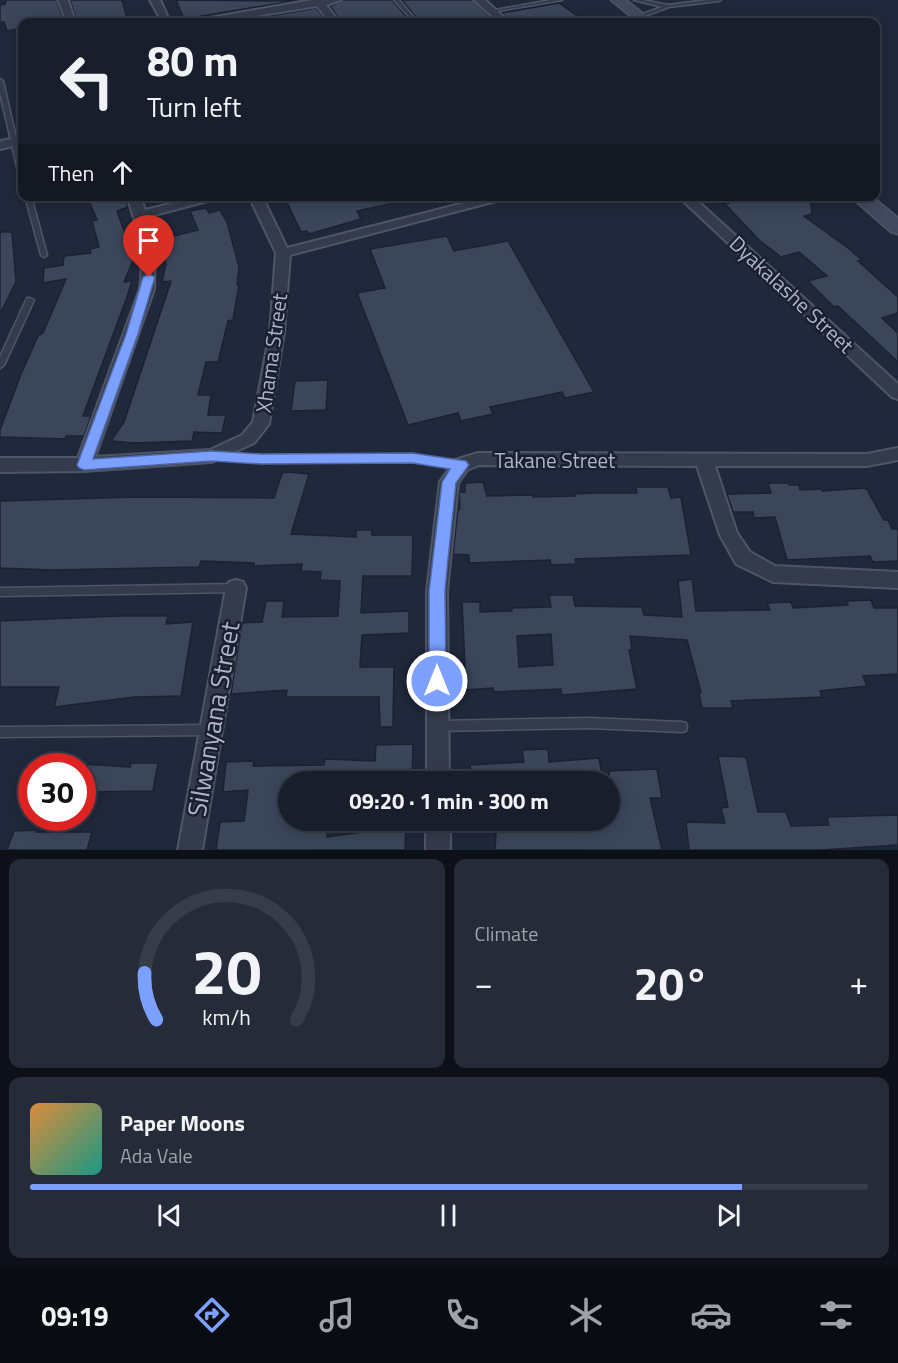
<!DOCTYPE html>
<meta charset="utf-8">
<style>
:root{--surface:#181e2c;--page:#252b38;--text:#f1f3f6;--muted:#9fa2a9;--line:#363c48;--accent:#7ba0ff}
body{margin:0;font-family:"Titillium Web",sans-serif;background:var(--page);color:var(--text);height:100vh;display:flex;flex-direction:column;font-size:22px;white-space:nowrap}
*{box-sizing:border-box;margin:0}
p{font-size:20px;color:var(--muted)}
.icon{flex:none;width:33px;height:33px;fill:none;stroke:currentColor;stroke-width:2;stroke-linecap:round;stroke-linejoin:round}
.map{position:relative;height:850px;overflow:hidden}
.sheet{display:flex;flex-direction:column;gap:9px;padding:9px;background:#0d1018;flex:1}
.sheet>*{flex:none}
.banner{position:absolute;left:18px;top:18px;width:862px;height:183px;border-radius:12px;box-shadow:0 3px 15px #0003,0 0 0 2px var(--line);background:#181e2c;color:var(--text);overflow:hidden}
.speed{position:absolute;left:18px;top:753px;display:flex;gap:12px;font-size:30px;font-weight:700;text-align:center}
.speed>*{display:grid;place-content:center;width:78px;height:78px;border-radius:50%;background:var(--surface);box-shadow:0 3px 15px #0003,0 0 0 2px var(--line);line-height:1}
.speed .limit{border:9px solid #d22;background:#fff;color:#111}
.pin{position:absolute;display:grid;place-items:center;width:51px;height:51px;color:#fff;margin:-62px -26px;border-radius:50% 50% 50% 0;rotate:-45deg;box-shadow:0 0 6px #0007}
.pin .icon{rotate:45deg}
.me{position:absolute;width:66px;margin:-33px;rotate:0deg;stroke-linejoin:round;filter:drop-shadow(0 0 4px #0008)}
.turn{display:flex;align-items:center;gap:21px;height:126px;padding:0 30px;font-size:27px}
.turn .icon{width:78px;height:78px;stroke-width:2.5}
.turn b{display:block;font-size:42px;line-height:51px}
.then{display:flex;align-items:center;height:57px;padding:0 30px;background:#0003;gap:12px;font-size:22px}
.big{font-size:45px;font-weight:700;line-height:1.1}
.sheet .card{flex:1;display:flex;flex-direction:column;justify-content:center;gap:9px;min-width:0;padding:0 21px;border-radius:12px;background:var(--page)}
.sheet .dial{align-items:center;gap:0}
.dial svg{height:156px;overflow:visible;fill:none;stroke:var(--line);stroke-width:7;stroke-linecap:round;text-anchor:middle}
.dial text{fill:var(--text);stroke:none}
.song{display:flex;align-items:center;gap:18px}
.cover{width:72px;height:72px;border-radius:9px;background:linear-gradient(135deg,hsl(30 70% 55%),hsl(170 70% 35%))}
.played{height:6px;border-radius:3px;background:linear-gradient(90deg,var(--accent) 85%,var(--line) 85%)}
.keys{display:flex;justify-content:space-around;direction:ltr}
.heat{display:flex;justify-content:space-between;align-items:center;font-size:33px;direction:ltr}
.sheet .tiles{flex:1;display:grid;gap:9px;grid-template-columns:1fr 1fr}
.card:last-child{grid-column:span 2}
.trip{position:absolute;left:278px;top:771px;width:342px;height:60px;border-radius:30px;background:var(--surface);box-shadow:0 3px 15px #0003,0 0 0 2px var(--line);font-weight:700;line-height:60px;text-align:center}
.dock{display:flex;height:96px;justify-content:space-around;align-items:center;background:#0a0c12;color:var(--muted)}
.dock .icon{width:42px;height:42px}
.dock .on{color:var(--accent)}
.dock b{font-size:27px;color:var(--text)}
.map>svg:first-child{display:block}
</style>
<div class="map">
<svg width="898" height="850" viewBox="0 0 898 850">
<rect width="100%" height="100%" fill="#20283b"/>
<path fill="#3b465b" stroke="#1b2232" stroke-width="1.5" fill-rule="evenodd" d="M6,0H56L65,22H22V28L7,31L4,22L0,23V5L5,4Z
M70,0H122L128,22H77Z
M176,0L269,1L299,0L184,19Z
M343,0H392L411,22H341L330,6Z
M402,0H472L496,22H420Z
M559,3L586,22H511L502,13Z
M316,8L328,22H259L257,18Z
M87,196H125L128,207L117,211L134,258L124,282L132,281L127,297L83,416H91L84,436H66L65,439L0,437V430L21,374L38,336L43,333L66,279L43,283L44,268L63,265L64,256L91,253L90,249L99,247L92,221L97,220Z
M284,196H393L394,203L357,211L361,219L309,234L307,231L301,232Z
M752,196H810L812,214L804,216L848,248L862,260L858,261L898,297V313L882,318L898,333V362L838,306L834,307L808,281L827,276L799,252L781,257L760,241L725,204Z
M206,208L209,213L220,210L227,222L239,267L237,285H239L233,320L228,321L218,362H206L198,395H211L208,415H226L222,433L194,432L192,441L134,443L111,441L124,422L171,281L162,282L166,264L163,251L170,250L166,238L198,230L190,211Z
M0,232H12L16,282L0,314Z
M447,236L454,251L508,241L594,392L565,398L562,392L490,407L493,414L461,421L458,413L408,425L357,293L385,288L370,249Z
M328,380L326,410L291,411L295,381Z
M289,472L309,474L291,534L356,537V530H372V535H413L412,576H363L361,613L409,611V633L362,635L360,667H394L393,727H380L379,697H286L287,690L231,694L242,623L262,622L266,601H284L282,617L338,616L340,581L320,580L321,572L301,571L302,564L254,566V563L201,561L199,567L52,570L0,568V501L137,497L274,498L282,473Z
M483,482L487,496L532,495L533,497L575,496V494L593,493H637L636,487H668L671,498L681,497L691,555L575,559L576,564L551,565L550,560L469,563V555L453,554L458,509H460L459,492H465V483Z
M768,483H788L789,485H799L800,490L821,489L822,491L866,488L884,520H888L892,529H898V561L873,562L870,556L787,560L775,517L754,518L753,512H733L727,494L771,493Z
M692,579L696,611L770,610L767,603L791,602L793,608L848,605L846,601L871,600L874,608H898V674L863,676L867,686L820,691L822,697L731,701L733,708H702L699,692H701L687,640L630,636L632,650H629L637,689L562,695L561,689L494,692L493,688L464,690L461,667H465L462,602H480V612L512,611L511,608L551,607L549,595H573L575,606L642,607L644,615L682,617L678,581ZM551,634L553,665L519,667L517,636Z
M119,616H168L166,624L193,622L181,696L135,697L54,707L59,687H0V621Z
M413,744L412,782H288V820H328L327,837L368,831V824L406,825L405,850H216L220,822L244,821L248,790L223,792L226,762L254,761L253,766L324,765L325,759L375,761L376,745Z
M548,749L549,762L599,758L603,782H471L470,765L524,762L522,750Z
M718,756L746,757L758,812H786L791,826L829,825L827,817L898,815V845L821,850H689L686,822L725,823L721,808L728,807Z
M131,763H158L153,791L82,792V764L130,767Z
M657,769L662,798H650L662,850H495L497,820H609V771Z
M37,830L36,832H92L87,850H7L14,831Z"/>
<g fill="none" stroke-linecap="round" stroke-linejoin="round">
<defs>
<path id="service" d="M394,0H399L418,22H414Z
M551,0H562L492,12L490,11Z
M634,0H643L668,5L707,0H721L719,1L669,7L639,18L637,17V16L662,7Z
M247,14H251L257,22H253L247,15Z
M0,79L3,81L22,164V177L19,175L0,93Z
M25,196H31L47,255L46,256L44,257L41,255Z
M27,298H30L34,300L4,365L0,368V357Z
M213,453L261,456L413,455L461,462L464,463L465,465L464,467L461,468L413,461L261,462L213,459L210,458L209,456L210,454Z
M236,584L239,585L241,588L239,591L236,592L0,596V588Z
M589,718L682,722L686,723L687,727L686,731L682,732L589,728L438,731L434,730L433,726L434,722L438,721Z
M210,725L214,726L215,730L214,734L210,735L0,737V727Z"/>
<path id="minor" d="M58,0H68L75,22H67Z
M150,0H160L170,22H162Z
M312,0H341L326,5L339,22H330L317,6L218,22H199L204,19Z
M474,0H485L509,22H499Z
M22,137V144L0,149V141Z
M127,196H140L145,210L202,196H226L147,217L155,253L154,289L95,457L210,450L242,435L253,422L270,332L276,253L249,196H262L287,248L492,196H515L290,255L284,332L269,424L254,443L212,462L84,471L0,472V458H78L140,289C145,256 138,228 127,196Z
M678,196H692L898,384V399L892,397Z
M898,448V460L867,466H715L737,533L750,552L775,566L898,572V588L773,582L736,564L720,535L697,466L479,465L467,470L458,483L447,591L449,782H427V591L440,482L455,460L478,453L867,454Z
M236,580L243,582L246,588L202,850H178L226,588L229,582Z
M426,820H450V850H426Z"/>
<path id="secondary" d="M611,0H626L653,22H638Z
M850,196H871L898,218V234L891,232Z"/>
</defs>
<use href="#service" stroke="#4e5566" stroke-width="3"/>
<use href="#minor" stroke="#4e5566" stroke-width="4"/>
<use href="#secondary" stroke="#4e5566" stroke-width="3"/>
<use href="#service" fill="#343b4b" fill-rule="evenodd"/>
<use href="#minor" fill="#343b4b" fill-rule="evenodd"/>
<use href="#secondary" fill="#41495e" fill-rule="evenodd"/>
</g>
<path fill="#7ba0ff" stroke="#5068a6" stroke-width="1.5" d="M149,274L155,277L138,334L93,459L212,451L261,454L412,453L466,461L469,465L456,483L447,569L445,591L446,681L443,686L437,689L431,686L429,681V591L442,482L450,469L412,463L261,464L212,461L84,470L79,468L77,465L126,334L143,277Z"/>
<g text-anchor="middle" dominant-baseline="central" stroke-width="5" stroke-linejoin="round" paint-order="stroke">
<g font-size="21" fill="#aeb5c7" stroke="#192030">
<text transform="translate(792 294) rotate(43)">Dyakalashe Street</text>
<text transform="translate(271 353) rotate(-82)">Xhama Street</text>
<text x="555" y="460">Takane Street</text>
</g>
<g font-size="26" fill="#aeb5c7" stroke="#192030">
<text transform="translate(213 719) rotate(-80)">Silwanyana Street</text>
</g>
</g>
</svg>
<div class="speed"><div class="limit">30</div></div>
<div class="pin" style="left:149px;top:277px;background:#d93025"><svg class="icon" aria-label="arrive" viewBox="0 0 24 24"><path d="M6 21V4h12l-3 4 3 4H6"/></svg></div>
<svg class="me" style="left:437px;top:681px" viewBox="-20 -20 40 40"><circle r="17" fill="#7ba0ff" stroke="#fff" stroke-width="3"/><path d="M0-11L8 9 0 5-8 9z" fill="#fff"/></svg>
<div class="trip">09:20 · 1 min · 300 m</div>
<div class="banner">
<div class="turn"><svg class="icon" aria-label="left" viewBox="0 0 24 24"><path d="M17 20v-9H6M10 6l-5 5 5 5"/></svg><div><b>80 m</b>Turn left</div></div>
<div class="then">Then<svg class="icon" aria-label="ahead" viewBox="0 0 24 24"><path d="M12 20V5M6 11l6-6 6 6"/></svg></div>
</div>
</div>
<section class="sheet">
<div class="tiles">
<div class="card dial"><svg viewBox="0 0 100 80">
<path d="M14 69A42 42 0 1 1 86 69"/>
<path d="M14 69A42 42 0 0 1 8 45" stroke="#7ba0ff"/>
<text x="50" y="56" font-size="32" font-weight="700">20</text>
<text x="50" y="72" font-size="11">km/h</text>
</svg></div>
<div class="card"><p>Climate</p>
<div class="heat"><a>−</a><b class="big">20°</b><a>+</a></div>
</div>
<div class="card">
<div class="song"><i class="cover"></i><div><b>Paper Moons</b><p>Ada Vale</p></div></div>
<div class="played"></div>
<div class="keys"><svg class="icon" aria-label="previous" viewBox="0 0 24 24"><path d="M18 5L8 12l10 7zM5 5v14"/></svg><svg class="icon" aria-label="pause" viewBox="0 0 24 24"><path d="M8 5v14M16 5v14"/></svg><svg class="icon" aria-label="next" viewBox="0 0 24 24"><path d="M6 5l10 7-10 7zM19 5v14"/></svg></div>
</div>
</div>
</section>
<nav class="dock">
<b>09:19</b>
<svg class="icon on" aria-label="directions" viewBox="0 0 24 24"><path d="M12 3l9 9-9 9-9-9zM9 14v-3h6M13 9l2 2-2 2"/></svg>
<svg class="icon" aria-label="music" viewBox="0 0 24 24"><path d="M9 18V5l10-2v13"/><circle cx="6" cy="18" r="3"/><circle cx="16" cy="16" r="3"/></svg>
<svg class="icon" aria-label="phone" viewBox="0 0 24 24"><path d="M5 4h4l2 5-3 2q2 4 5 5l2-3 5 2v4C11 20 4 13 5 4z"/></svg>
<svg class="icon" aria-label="climate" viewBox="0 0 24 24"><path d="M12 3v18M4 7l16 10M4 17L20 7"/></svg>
<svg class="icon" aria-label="car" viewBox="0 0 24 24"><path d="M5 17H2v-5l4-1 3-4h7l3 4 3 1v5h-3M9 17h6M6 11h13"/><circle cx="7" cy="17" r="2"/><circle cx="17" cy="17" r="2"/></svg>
<svg class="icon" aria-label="filters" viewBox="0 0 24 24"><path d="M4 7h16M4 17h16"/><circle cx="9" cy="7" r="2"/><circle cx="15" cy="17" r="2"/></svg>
</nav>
